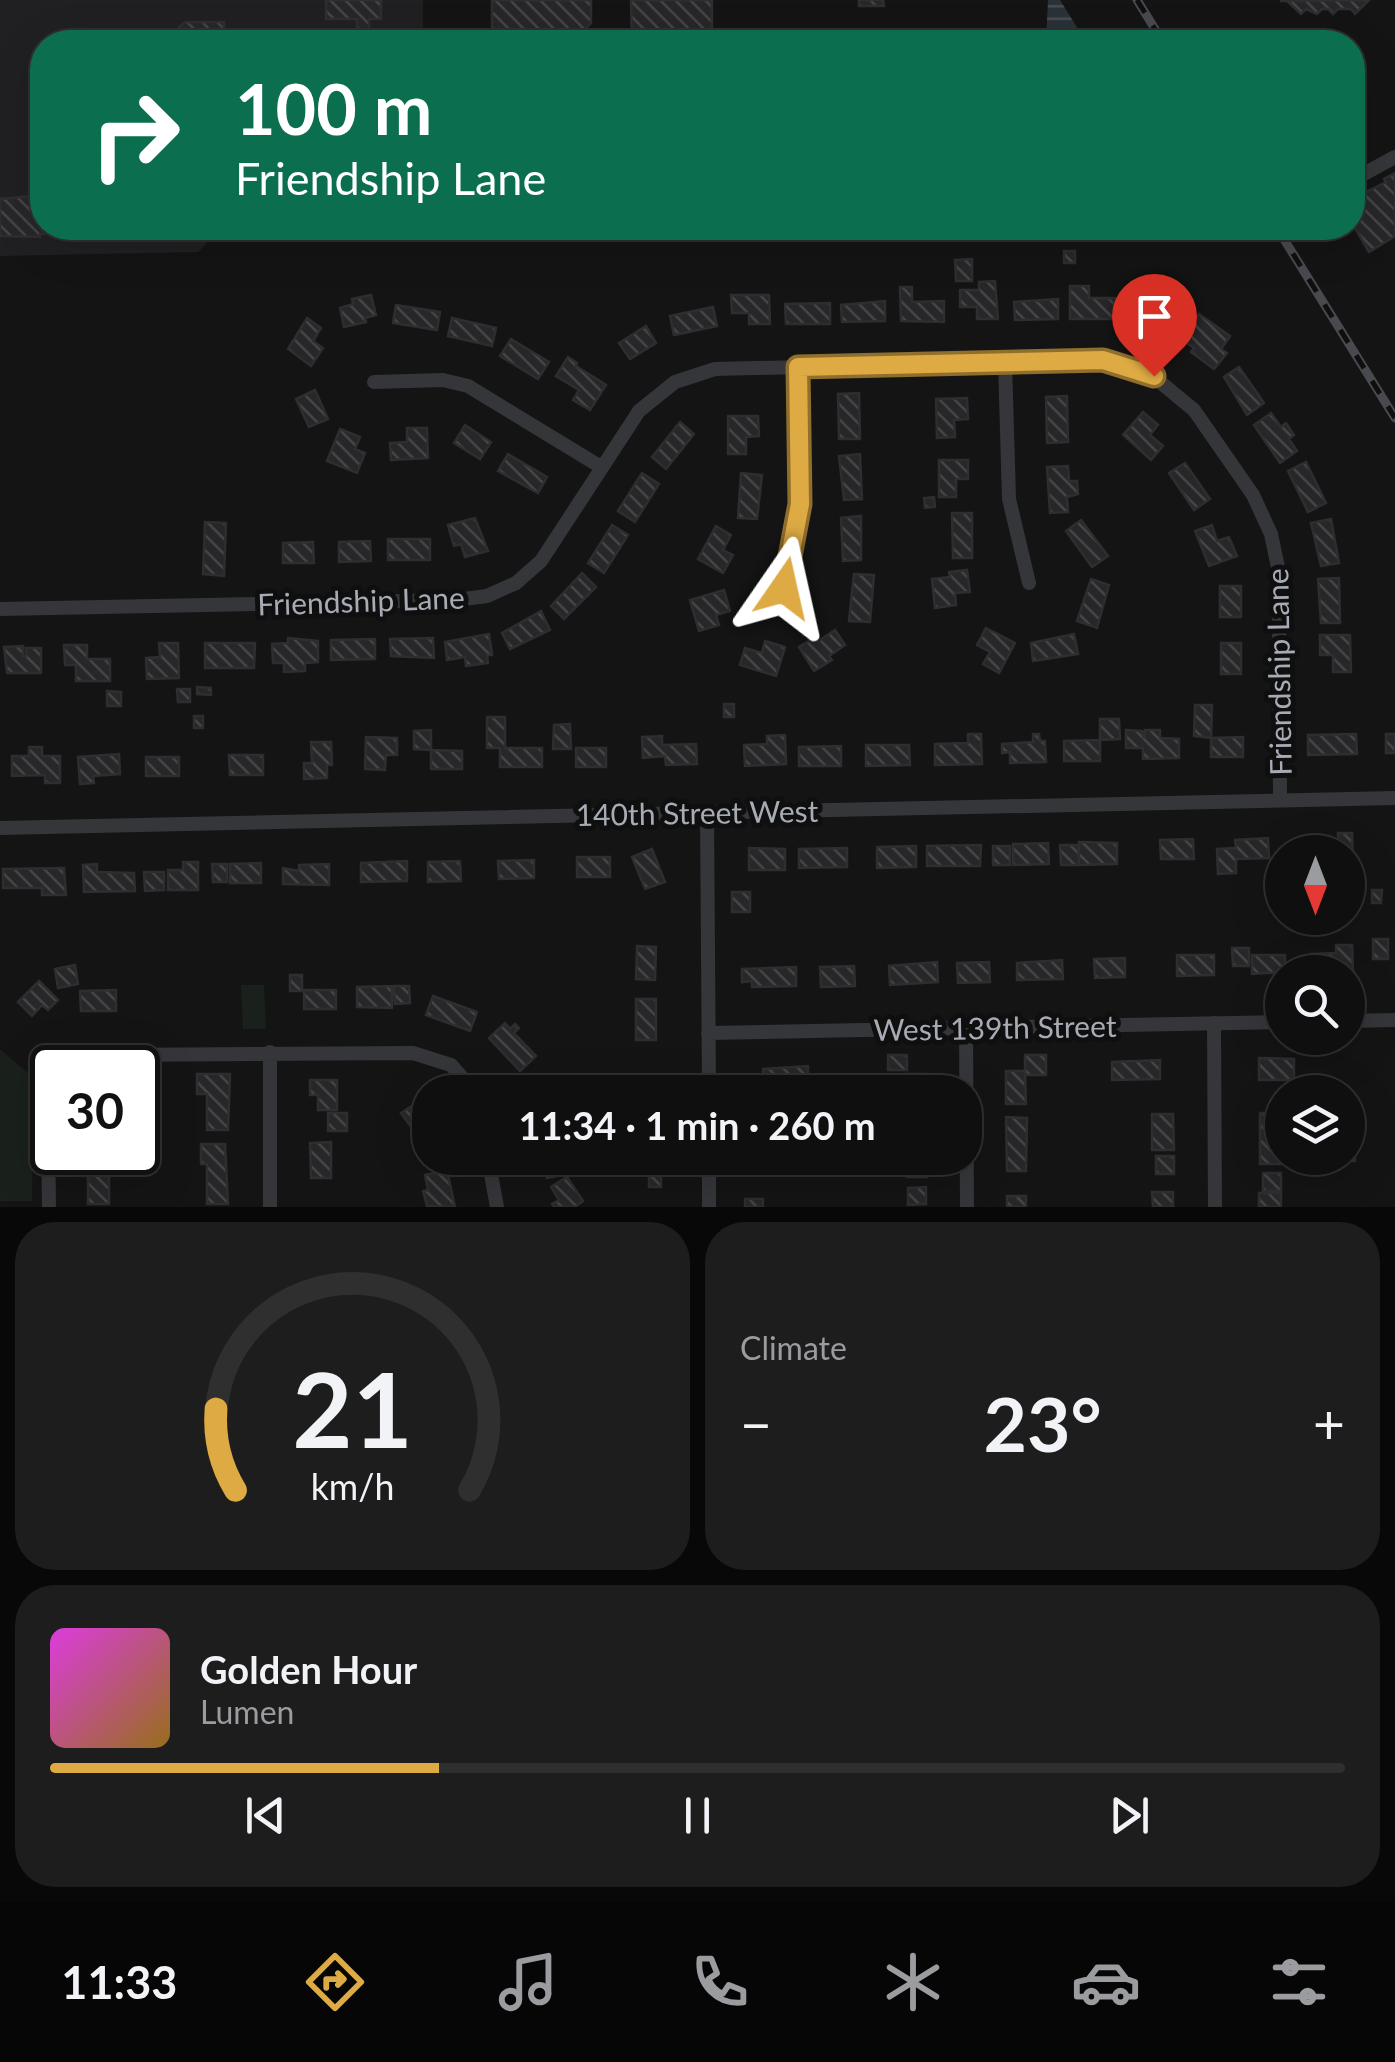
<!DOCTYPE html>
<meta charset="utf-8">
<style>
:root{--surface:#0f0f10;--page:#1d1d1e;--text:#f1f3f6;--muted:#9b9c9f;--line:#2f2f30;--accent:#da4}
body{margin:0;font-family:Lato,sans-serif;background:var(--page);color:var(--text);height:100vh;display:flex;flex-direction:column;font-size:38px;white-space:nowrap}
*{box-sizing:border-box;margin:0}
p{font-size:32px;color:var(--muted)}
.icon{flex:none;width:55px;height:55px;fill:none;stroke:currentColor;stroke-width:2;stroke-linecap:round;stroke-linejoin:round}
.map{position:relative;height:1207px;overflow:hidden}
.panel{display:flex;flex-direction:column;gap:15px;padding:15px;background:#080809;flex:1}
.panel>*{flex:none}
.guide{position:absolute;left:30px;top:30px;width:1335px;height:210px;border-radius:40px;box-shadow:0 10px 40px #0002,0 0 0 2px var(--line);background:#0b6e4f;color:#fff;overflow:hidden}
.needle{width:65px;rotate:180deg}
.tools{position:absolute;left:1265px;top:835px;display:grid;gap:20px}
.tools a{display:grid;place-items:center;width:100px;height:100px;border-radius:50%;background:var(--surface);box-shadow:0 10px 40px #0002,0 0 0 2px var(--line);font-size:50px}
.speed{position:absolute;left:30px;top:1045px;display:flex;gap:20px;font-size:50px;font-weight:700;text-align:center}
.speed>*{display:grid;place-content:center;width:130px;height:130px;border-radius:50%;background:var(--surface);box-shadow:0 10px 40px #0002,0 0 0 2px var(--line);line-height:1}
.speed .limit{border:5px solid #111;border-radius:15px;background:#fff;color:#111}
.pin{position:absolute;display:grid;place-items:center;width:85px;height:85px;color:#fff;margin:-102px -42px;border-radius:50% 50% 50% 0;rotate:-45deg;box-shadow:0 0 10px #0007}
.pin .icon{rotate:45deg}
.me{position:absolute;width:110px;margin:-55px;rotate:11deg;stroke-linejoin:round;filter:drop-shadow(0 0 8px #0008)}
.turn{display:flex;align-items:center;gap:35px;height:210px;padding:0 40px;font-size:45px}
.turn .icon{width:130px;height:130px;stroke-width:2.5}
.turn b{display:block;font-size:70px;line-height:85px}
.big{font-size:75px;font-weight:700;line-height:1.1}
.panel .tile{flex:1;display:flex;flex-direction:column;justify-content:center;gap:15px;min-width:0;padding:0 35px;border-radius:40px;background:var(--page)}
.panel .dial{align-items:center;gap:0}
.dial svg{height:260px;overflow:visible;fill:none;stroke:var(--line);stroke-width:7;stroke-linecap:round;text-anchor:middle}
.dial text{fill:var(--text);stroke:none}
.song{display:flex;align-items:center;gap:30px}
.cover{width:120px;height:120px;border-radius:15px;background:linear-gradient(135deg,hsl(300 70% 55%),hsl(40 70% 35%))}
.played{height:10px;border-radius:5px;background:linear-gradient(90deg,var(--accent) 30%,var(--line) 30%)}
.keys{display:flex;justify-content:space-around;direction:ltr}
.heat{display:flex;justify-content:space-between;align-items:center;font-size:55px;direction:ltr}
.panel .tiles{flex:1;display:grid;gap:15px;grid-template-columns:1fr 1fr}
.tile:last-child{grid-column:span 2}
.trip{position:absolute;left:412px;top:1075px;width:570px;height:100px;border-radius:40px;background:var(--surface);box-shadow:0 10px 40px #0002,0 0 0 2px var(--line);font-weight:700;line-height:100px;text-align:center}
.tabs{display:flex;height:160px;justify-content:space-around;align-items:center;background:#060606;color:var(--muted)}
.tabs .icon{width:70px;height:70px}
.tabs .on{color:var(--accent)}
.tabs b{font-size:45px;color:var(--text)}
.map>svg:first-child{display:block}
</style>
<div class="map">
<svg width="1395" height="1207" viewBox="0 0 1395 1207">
<defs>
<pattern id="water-rules" width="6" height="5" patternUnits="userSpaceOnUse" patternTransform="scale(2.5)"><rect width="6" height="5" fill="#2b3237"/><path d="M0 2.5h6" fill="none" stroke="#474d52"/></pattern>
<pattern id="building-back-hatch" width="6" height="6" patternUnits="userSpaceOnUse" patternTransform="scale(2.5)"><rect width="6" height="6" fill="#272729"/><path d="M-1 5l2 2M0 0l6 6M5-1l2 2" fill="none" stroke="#444446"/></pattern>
</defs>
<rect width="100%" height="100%" fill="#141415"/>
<path fill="#202022" d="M0,0H423V42H42V228H222L198,252L0,256Z"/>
<path fill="#1a201b" d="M241,985H264L266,1029H243Z
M0,1049L45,1088L33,1125L32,1201H0Z"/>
<path fill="url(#water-rules)" d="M1048,0H1060L1086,42H1046Z"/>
<path fill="url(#building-back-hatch)" stroke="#2e2e31" stroke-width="2.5" d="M326,0H381V19H369V37H357V19H326Z
M492,0H591V23L572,42H492Z
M631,0H712V42H632Z
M859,0H883L884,6H859Z
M1369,0L1355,14L1351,9H1338L1333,14L1328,9H1322L1317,14L1306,9L1301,14L1287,1H1280Z
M185,22H224V42H178V28Z
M1395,173V236L1369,252L1352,223V199L1386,182L1384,179Z
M42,195V228H171L167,231L40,234V237L0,236V199Z
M1064,251H1075V263H1064Z
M972,259V281H956L955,260Z
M995,281L998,319H977V307H960V290H979V282Z
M1070,286H1089V298H1115V319H1070Z
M900,287H912V302L944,301V322L901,321Z
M371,295L376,315L365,318L366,322L344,327L340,308L353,304L352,299Z
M731,295H769L770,324H749V313H732Z
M1058,299V319L1015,320L1014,302Z
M885,301V321L842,322L841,305Z
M1134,302L1176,316L1170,336L1128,319Z
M830,303V324H786L785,304Z
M396,305L440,312L437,330L393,323Z
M713,307L717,326L674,335L670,316Z
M1199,314L1230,336L1221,349L1227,353L1214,369L1191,352L1194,348L1181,339Z
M307,318L321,328L313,341L323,348L311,366L288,349Z
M452,318L496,328L492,346L448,336Z
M646,326L656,343L630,359L619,343Z
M511,339L549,362L538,379L500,356Z
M568,357L577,363L576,366L606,385L590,410L573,400L579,390L556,376Z
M1239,367L1264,403L1247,415L1224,377Z
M315,390L328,419L309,427L296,399Z
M859,393L860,439H839L838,394Z
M1067,396L1068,442L1047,443L1046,397Z
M967,398L968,419L954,420L955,437L937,438L936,399Z
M1143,412L1158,425L1150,435L1163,446L1151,460L1123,435Z
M1271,413L1281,427L1286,423L1294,435L1289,439L1297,451L1280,463L1254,425Z
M728,416H758L759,436L746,437V454H728Z
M680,422L694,434L666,469L652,457Z
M465,425L491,442L480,459L454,443Z
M407,428H427L428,458L391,460L390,443L407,442Z
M340,429L360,437L355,449L365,453L357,473L327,461Z
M508,454L547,477L538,493L498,471Z
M860,454L862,499L844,500L839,456Z
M939,460H968V479H956V497H939Z
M1306,462L1326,503L1308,512L1288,471Z
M1185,463L1210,499L1194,510L1169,473Z
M1068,466L1069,481H1077L1078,494L1067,497L1068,512L1050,513L1047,467Z
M642,473L659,484L635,522L618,511Z
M741,473L762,475L757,519L738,518Z
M934,497L935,507L925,508L924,498Z
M952,513H972V558H953Z
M861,516V560L843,561L841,518Z
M475,518L488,551L465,557L461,544L454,546L448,525Z
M1331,519L1339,563L1321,566L1311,523Z
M1081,520L1108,556L1092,567L1066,531Z
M205,522L226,523L224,576L203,574Z
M612,525L628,535L604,573L588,563Z
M1212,525L1217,541L1229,537L1237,556L1209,566L1195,531Z
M716,526L731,535L723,550L733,555L723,573L698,559Z
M388,539H430V560H388Z
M370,541L371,561L339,562V542Z
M313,542L314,563H283V543Z
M967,570L970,592L955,593L956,605L935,608L932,579L950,577L949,572Z
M582,573L596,587L564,619L551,606Z
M854,574L874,575L870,622L849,621Z
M1339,578L1340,623H1321L1318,579Z
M1091,579L1109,585L1097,628L1077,621Z
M1220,586H1241V617H1220Z
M724,590L730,611L716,615L719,625L699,631L690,600Z
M541,611L550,630L510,649L502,633Z
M986,628L1015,643L999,673L983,664L990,652L977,645Z
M835,630L845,645L829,656L832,660L814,671L799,647L817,636L820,640Z
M489,634L492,655H487L488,663L466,666L465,657L447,660L445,642Z
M1074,634L1078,654L1033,661L1031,643Z
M1320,635H1350L1351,672H1333V655H1320Z
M288,638L318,641V662L305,663V671L284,672V663H273L272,644L288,643Z
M433,638L434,658L391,656L390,639Z
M375,639V659L331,660V640Z
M765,641L785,647L776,676L740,665L745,648L762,653Z
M159,643H178L179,678L147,679L146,658L160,657Z
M205,643H255L254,668H205Z
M1221,643H1241V674H1221Z
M64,645H87V659H110V681H76V665H65Z
M23,646V656H26V648H41V673H7L4,647Z
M197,687L211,688V695L197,694Z
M177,689H190V702H178Z
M107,691L121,692V706H107Z
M724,704H734V717H724Z
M1195,705H1212L1211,738L1194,736Z
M194,716H203V728H194Z
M487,717H505V748H542V767H500V748H487Z
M1100,719H1119L1120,739L1100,740Z
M570,724L571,749H553L554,725Z
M431,730V750L414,749V731Z
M1126,730L1142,731L1144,738L1145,730H1160V738L1179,739V758L1143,759V748H1126Z
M968,734H981L982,764L935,765V744L968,743Z
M1033,734H1039L1040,741H1045L1046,762L1010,763V752L1002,753V744L1033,742Z
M1356,734L1357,754L1308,755V735Z
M1386,734H1395V753H1386Z
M785,735L786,764L745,766L744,745L767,744V736Z
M662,736V745L696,744L697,764L666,765L665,756L643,758L642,737Z
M366,737L397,738V755H386L385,770L365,769Z
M1243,737V757H1211V738Z
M1100,740V761H1064V741Z
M311,742H331L332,765H327V778L304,779V763H312Z
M866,745H909L910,765L866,766Z
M841,746V766H799V747Z
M29,747H42V756H60V783H45V775L12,776V756H29Z
M576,748H606V767H576Z
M431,750L462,751V769H431Z
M119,754L120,774L93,776L94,783L80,784L78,757Z
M229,755H263V775H230Z
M146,757H179V776H146Z
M1338,833H1352L1353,860H1348V852H1323V842H1338Z
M1268,838L1269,858L1236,859V873L1218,874L1217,849L1236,848L1235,840Z
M1193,839L1194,859H1161L1160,840Z
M1079,842L1117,843V864L1079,865Z
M1299,842H1318L1319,852H1299Z
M1048,843L1049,864L1013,865V844Z
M981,845L980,866H927V846Z
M1060,845H1078L1079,865H1061Z
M916,846V867L877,868V847Z
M993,846H1010V865H993Z
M749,848L785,849V870H749Z
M847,848V867L799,868V849Z
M652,849L665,882L645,889L632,857Z
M577,857H610V877H577Z
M534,860V878L499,879L498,861Z
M407,861V881L361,882V863Z
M460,861L461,881L428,882V862Z
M183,862H198V890H168V870H183Z
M261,863V883H230V864Z
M97,864V872L134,873L135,891L84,892L83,865Z
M212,864H227V882H213Z
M329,864V885L283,884V868L299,871V865Z
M64,868L66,895H42V888H3V869Z
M144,872H164V890L145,891Z
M1372,890H1382L1381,903H1372Z
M732,892H750V912H732Z
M1373,939H1388V959H1373Z
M1336,945H1352L1353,972H1312L1311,954L1336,953Z
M637,946L656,947L655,980L636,979Z
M1232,948H1249V966H1233Z
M1177,955H1214V975L1177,976Z
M1252,955H1285V972L1252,974Z
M1125,958V977L1095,978L1094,959Z
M1062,960L1063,979L1017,980V963Z
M937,962L938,982L890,985L889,966Z
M989,962L990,982L958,983L957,963Z
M75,965L78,984L58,988L55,969Z
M854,966L855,986L821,987L820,967Z
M796,967V986L752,987V981L742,982V969Z
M290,975H302V991H290Z
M39,981L58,1000L48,1010L42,1005L32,1016L18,1002Z
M392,986V1008L357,1007V987Z
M394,986H409L410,1003L395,1004Z
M116,990V1011H81L80,991Z
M304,990H336V1009H304Z
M433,996L477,1012L470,1031L426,1015Z
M636,999H656V1040H636Z
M505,1023L510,1029L515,1024L519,1028L514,1033L536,1056L520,1071L489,1038Z
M888,1055H907V1070H888Z
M1025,1055H1046V1075H1025Z
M1259,1058L1294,1059V1080H1259Z
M1160,1060V1079L1112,1080V1062Z
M808,1066V1089L763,1090V1069Z
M1006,1071H1025L1026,1104H1006Z
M197,1074H230L228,1130H207V1094H197Z
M905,1074H926V1092H905Z
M636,1076H655V1092H636Z
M310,1080H337V1110H318V1095H310Z
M418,1102L430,1117V1136L422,1142L401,1113Z
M1361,1111V1122H1349V1112Z
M328,1113H347V1131H328Z
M1260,1113H1281V1164H1260Z
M1152,1114H1173L1174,1150H1152Z
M1006,1117L1027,1118L1026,1171H1007Z
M331,1142V1178H311L310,1143Z
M201,1144H225L228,1204H207V1164H201Z
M1348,1150H1355V1161H1342V1158H1348Z
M90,1152H105V1162H90Z
M1156,1156H1174V1174H1156Z
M562,1158L566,1174L547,1178L543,1162Z
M636,1158H654V1174H661V1187H649V1174H635Z
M744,1158H765V1173H744Z
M907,1158H926L927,1177H907Z
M88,1169H109V1204H88Z
M447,1170L455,1207L427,1206L423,1191L428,1190L425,1175Z
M1263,1173H1281V1191H1263Z
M567,1177L583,1201L575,1207H554L552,1204L559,1200L551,1187Z
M926,1187V1204L908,1205V1188Z
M1152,1192H1173V1207H1153Z
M1259,1193H1281V1207H1259Z
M1007,1196H1026V1207H1007Z
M745,1199H763V1207H745Z"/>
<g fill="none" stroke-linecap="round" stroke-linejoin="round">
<path stroke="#35363a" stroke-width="14" d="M1360,176L1395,157
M1005,362L1009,499L1029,583
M374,382L443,380L468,386L601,467
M784,588L800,503L798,367
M0,609L456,600L487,596L516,583L541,561L639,411L675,382L715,369L1103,360L1154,377L1194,410L1253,495L1271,534L1279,572L1280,800
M707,812L709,1092
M0,828L1395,798
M1348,1021L1395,1020
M1214,1023L1215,1207
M966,1028L967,1207
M708,1033L1282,1022
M270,1052V1207
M86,1068L112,1055L413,1053L451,1065L475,1092
M488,1158L497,1207
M709,1158V1207
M49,1207L48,1131L52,1114"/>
<defs>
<path id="rail" d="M1137,0L1163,42
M1277,228L1395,418"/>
</defs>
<use href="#rail" stroke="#484a4f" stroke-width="9"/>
<use href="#rail" stroke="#0f0f10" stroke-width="5" stroke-dasharray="15" stroke-linecap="butt"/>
</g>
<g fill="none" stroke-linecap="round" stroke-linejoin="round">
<defs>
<path id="route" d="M784,588L800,504L798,367L1103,360L1154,376"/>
</defs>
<use href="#route" stroke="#906e2c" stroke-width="25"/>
<use href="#route" stroke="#da4" stroke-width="18"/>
</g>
<g text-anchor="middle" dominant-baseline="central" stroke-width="10" stroke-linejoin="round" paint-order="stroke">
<g font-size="30" fill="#a7abb4" stroke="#0f0f10">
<text transform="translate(361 600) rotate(-2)">Friendship Lane</text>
<text transform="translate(1278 672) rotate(-91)">Friendship Lane</text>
<text transform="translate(697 812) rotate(-1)">140th Street West</text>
<text transform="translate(995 1027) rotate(-1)">West 139th Street</text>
</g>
</g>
</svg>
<div class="tools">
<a><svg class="needle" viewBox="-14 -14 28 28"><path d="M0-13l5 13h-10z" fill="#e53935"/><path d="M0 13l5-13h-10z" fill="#9b9c9f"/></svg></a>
<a><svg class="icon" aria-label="search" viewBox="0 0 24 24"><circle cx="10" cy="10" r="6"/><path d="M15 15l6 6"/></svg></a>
<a><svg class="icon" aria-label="layers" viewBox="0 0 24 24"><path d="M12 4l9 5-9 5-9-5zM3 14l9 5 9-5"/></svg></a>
</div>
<div class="speed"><div class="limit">30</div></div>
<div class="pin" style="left:1154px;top:376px;background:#d93025"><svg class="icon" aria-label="arrive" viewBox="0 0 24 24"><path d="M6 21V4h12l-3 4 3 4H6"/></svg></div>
<svg class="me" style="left:784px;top:588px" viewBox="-20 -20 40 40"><path d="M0-17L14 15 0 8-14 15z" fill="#da4" stroke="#fff" stroke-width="4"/></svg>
<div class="trip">11:34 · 1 min · 260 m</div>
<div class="guide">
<div class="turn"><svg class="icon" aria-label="right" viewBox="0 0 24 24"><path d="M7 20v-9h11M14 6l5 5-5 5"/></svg><div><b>100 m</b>Friendship Lane</div></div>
</div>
</div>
<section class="panel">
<div class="tiles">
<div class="tile dial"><svg viewBox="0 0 100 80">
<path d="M14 69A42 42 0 1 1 86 69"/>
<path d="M14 69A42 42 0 0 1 8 44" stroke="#da4"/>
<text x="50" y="56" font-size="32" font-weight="700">21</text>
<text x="50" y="72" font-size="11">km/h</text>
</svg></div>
<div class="tile"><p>Climate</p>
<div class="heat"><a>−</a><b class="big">23°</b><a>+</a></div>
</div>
<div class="tile">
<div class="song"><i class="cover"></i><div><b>Golden Hour</b><p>Lumen</p></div></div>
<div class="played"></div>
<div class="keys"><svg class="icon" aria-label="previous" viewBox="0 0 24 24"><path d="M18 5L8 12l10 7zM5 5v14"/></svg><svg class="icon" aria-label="pause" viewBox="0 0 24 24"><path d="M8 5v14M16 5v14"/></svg><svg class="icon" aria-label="next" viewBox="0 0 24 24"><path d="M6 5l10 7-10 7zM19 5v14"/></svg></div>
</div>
</div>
</section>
<nav class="tabs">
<b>11:33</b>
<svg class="icon on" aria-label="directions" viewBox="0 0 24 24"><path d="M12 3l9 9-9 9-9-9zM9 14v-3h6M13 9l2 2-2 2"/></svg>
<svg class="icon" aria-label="music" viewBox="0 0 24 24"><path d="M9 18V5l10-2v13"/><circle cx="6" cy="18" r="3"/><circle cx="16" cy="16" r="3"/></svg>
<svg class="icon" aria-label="phone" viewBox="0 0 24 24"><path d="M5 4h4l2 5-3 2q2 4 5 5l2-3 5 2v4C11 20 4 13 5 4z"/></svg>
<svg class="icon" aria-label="climate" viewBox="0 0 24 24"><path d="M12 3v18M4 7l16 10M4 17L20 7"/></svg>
<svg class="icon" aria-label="car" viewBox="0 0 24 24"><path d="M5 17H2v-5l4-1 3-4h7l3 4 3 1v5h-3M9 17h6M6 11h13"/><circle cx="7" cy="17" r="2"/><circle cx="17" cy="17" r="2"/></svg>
<svg class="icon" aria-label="filters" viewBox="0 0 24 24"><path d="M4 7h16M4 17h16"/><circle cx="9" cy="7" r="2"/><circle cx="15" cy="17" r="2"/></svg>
</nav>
